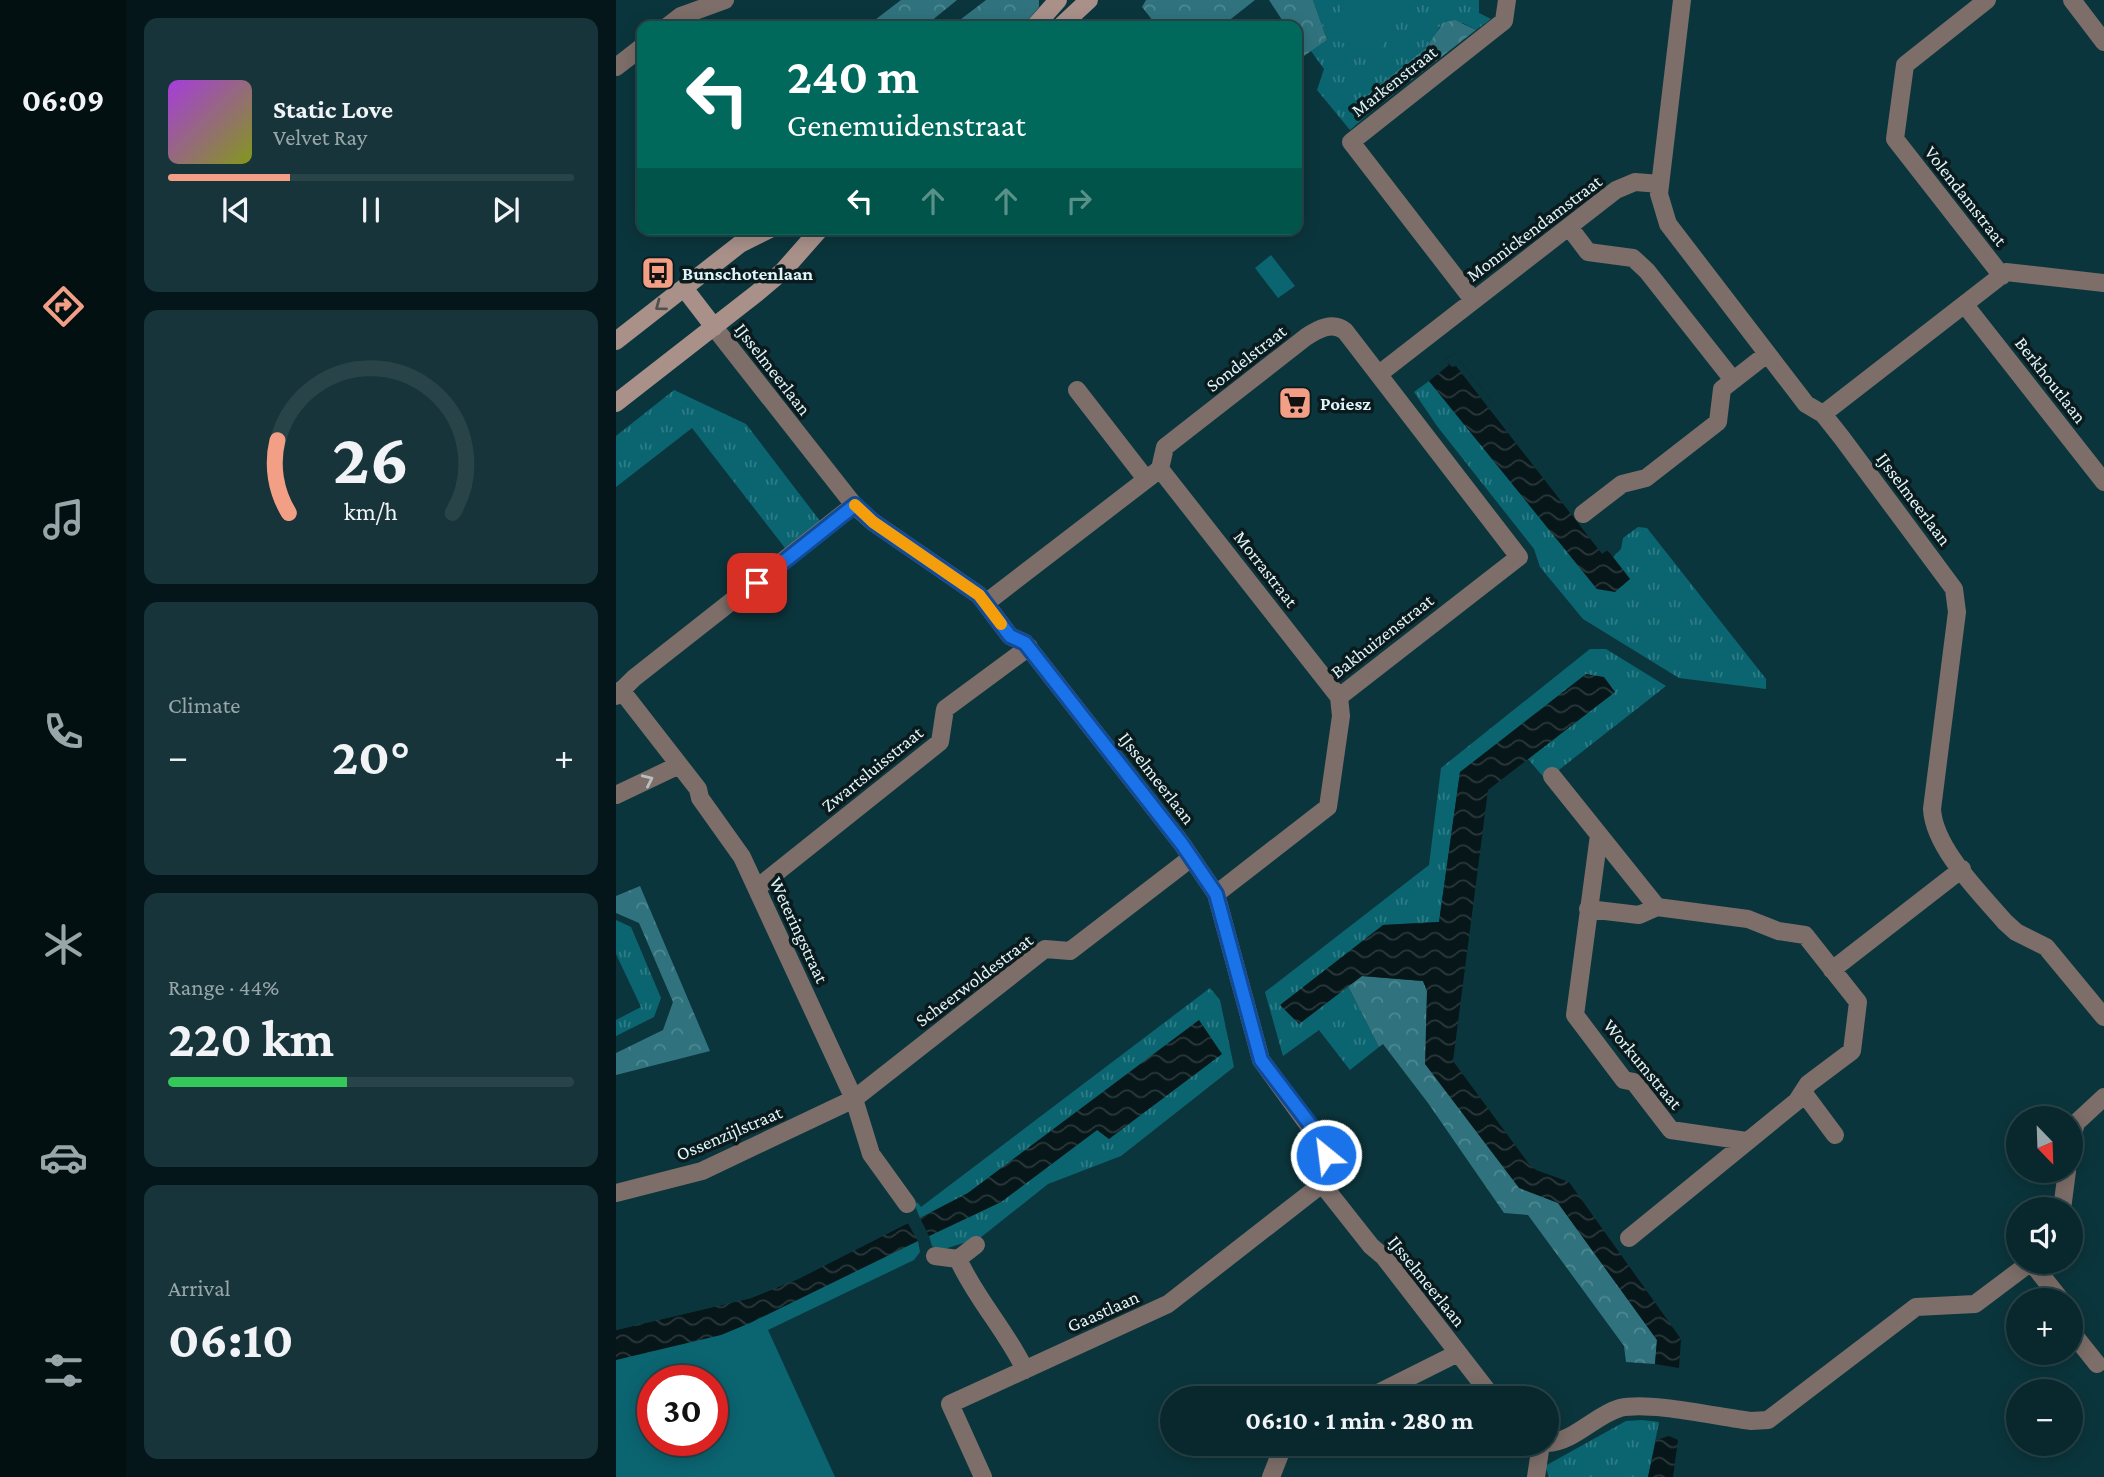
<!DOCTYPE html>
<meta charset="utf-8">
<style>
:root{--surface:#08282d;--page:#163439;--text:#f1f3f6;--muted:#98a6aa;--line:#294449;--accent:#f39f86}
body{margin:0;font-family:"Crimson Pro",serif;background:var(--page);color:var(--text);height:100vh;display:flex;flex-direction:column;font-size:26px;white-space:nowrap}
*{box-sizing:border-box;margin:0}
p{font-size:23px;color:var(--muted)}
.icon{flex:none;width:38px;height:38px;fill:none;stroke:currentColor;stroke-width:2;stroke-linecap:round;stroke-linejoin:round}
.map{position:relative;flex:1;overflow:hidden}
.panel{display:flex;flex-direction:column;gap:18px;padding:18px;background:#041619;width:490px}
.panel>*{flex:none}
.top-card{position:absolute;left:21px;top:21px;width:665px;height:214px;border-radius:14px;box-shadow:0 4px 18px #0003,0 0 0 2px var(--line);background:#00695c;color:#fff;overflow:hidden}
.needle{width:46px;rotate:157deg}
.controls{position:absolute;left:1390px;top:1106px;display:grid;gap:14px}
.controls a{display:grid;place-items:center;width:77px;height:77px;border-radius:50%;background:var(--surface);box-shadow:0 4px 18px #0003,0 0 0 2px var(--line);font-size:35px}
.speed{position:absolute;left:21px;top:1365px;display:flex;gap:14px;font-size:35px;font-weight:700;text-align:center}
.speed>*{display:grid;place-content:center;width:91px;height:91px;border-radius:50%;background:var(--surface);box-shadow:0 4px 18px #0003,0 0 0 2px var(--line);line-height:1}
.speed .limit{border:10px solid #d22;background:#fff;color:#111}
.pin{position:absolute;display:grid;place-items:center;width:60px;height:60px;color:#fff;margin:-30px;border-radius:14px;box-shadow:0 4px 10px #0006}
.me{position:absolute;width:77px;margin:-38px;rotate:331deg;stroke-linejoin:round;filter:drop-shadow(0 0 5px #0008)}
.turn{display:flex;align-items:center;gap:24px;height:147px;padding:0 35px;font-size:32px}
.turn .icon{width:91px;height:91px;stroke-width:2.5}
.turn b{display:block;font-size:49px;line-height:60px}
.lanes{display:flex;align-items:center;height:66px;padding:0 35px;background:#0003;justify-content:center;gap:35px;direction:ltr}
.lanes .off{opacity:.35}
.big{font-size:52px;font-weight:700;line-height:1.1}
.panel .card{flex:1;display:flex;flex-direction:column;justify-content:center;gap:10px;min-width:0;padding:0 24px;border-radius:14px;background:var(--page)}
.panel .dial{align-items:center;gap:0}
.dial svg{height:182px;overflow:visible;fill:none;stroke:var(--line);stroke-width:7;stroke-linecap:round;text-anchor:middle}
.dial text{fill:var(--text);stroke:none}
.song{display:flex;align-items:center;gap:21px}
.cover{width:84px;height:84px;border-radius:10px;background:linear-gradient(135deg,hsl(280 70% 55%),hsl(70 70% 35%))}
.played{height:7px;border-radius:4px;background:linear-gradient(90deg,var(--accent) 30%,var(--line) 30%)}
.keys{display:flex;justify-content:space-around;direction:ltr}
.heat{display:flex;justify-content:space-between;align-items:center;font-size:38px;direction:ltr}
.charge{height:10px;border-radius:5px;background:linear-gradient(90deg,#34c759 44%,var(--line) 0)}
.trip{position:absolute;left:544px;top:1386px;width:399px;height:70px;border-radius:35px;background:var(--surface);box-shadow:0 4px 18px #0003,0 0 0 2px var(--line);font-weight:700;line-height:70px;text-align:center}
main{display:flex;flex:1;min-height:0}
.menu{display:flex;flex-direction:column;width:126px;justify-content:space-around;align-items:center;background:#031012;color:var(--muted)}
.menu .icon{width:49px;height:49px}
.menu .selected{color:var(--accent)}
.menu b{font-size:32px;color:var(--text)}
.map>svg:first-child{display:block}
</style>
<main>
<nav class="menu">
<b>06:09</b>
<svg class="icon selected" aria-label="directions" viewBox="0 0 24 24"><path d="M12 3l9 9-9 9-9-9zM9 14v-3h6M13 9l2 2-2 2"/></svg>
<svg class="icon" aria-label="music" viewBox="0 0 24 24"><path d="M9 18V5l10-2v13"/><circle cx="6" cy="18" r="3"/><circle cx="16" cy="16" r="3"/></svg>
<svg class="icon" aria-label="phone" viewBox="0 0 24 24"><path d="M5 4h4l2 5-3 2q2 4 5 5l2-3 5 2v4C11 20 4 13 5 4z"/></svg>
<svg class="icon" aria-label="climate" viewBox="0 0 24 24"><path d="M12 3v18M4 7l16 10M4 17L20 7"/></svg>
<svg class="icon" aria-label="car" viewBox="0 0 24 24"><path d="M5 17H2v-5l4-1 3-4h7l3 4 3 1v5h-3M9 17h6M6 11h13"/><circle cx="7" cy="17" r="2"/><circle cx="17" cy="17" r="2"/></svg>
<svg class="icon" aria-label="filters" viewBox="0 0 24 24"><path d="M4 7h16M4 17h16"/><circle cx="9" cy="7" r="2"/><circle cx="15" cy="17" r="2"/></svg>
</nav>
<section class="panel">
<div class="card">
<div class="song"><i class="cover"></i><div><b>Static Love</b><p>Velvet Ray</p></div></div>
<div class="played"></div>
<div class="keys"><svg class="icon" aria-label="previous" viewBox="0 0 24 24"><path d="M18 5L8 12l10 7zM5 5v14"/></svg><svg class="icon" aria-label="pause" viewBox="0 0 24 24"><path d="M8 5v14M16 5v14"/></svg><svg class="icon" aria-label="next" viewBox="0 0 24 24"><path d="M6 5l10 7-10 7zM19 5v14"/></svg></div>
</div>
<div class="card dial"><svg viewBox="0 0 100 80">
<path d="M14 69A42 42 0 1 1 86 69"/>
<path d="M14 69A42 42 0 0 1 9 37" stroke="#f39f86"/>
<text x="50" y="56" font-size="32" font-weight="700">26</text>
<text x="50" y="72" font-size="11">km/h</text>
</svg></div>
<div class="card"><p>Climate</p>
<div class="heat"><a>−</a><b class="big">20°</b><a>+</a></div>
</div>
<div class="card"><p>Range · 44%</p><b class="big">220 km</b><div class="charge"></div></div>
<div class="card"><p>Arrival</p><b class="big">06:10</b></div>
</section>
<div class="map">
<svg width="1488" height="1477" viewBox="0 0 1488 1477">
<defs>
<pattern id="grass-tufts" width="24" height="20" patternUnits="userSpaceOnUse" patternTransform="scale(1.75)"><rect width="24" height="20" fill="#0b6571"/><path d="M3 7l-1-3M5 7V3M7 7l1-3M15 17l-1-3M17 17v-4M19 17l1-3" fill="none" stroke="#2e7c86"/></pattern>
<pattern id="forest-crowns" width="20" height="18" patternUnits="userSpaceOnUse" patternTransform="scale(1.75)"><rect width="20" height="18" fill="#30737e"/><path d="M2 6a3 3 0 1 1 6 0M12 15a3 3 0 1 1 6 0" fill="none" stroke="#4e8891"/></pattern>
<pattern id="water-waves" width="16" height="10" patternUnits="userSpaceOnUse" patternTransform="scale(1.75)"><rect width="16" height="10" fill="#061619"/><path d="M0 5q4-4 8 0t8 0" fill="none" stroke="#2a383b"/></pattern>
</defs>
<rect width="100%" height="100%" fill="#0b353c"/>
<path fill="url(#grass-tufts)" d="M697,0H863V13L875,19L860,30L847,23L823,27C815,52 772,78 752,96L761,107L734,130L701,90L708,69L695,51L711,40Z
M813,381L981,589L1014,579L997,557L1005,549L1007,538L1022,527L1031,528L1150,679V689L1063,678L967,619L924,567L918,549L821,426L798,392Z
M58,390L130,424L204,521L169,548L76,428L0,487V436Z
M974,649H990L1050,686L930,780L912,759L999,692L844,772L823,922L767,925L683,1024L732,986L763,1047L734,1070L703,1030L667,1056L649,992L813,865L825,768Z
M0,920L15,927L45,998L38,1017L0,1036V1020L25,1007L0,954Z
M594,988L604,1000L618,1067L505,1156L432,1184L359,1242L357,1240L325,1250L316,1246L313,1236L385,1202L481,1130L605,1054L583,1021L352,1193L304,1218L299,1206L301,1202L305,1207Z
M1026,1420L1043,1422L1032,1477H933L929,1466L1010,1421Z"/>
<path fill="url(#forest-crowns)" d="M285,0H341L309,26H251Z
M370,0H423V7L407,26H336Z
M530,0H639L606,26H541L526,7Z
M653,0H697L711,40L688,56L681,44V26H670Z
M839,20L860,30L761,107L751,95L810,48L827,23Z
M24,886L94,1051L0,1075V1053L47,1030L57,1002L23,923L0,913V896Z
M746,976L807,981L811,991L810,1064L903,1187L942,1203L1041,1340L1039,1364L1010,1362L1008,1346L912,1215L888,1213L812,1103L767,1044L763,1047L732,986Z"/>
<path fill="#0b6571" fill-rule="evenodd" d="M728,0H781L763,54L715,39Z
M655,255L679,286L662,298L639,268Z
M292,1223L302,1241L304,1252L298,1260L152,1330L219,1477H0V1330L135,1298L182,1279ZM37,1381H96V1440H37Z"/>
<path fill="url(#water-waves)" d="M838,353L1014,579L999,592L981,589L813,381L833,365L829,360Z
M970,674L988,677L999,692L872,790L837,1061L913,1164L920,1170L953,1182L1065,1339L1063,1368L1039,1364L1041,1340L942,1203L903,1188L809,1064L811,991L807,981L746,976L683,1024L664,1005L767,925L823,922L844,772Z
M583,1020L606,1054L493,1139L481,1130L385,1202L313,1236L304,1218L352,1193Z
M292,1223L302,1241L134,1323L105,1335L0,1360V1330L135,1298L182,1279Z
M1053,1436L1062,1440L1057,1477H1032L1040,1440Z"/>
<path fill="#0b353c" d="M838,353L992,550L986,554L840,366L836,367L829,360Z"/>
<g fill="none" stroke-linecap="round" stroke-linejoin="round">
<path stroke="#7d6e69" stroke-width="18" d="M1066,0L1043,194L1052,224L1190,404L1207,414L1226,438L1338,589L1341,612L1316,809C1318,848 1364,893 1389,922L1400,932L1430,947L1488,1017
M1371,0L1289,65L1279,139L1386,276
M1456,0L1488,42
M52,26L65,16L109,0
M0,67L26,47
M953,227L972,252L1017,258L1031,271L1117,380
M857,300L735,142L888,21L891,0
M1349,305L1488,482
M98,327L238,505L257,522L363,595L394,636L409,643L566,844L600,894L645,1060L709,1148L706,1184L755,1246L768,1257L877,1398
M763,374L1000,190L1019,182L1044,184
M461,390L530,479
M1207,414L1390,272L1488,283
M544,469L723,697
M967,514L1006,484L1030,478L1102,422L1106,389L1151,354
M371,602L544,469L549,447L690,337C702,329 717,321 729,331L903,557L723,697L725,716L712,807L600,894
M5,690L82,789L84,798L126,857L238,1099L255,1154L291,1204
M0,696L18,678L238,505
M936,776L1041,907L1132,919L1162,931L1189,935L1242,1002L1236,1051L1192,1084L1181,1101L1013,1238
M0,795L63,765
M983,835L959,1015L1008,1080L1018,1082L1055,1130L1130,1141
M141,888L324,742L329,709L413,647
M972,909L1023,915L1041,907
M1216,970L1346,869
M1187,1092L1219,1135
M1454,1146L1460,1123L1488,1097
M0,1193L86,1171L238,1099L429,949L454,951L575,858
M1446,1209L1451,1171
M319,1256L342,1259L360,1245
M342,1259C360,1299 390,1330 409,1370
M1415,1262L1445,1300
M1454,1330L1481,1364
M752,1398L842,1353
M931,1443C958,1442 979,1415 1004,1408C1034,1401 1102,1417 1135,1421L1152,1420L1300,1307L1359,1304L1415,1262
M367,1477L334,1404L552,1304L706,1184
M655,1477L668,1444
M920,1477L925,1444"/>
<path stroke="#a9918a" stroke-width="18" d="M419,26L442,0
M445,26L473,0
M68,288L98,327
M0,341L124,244L154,229
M0,403L141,293L167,271L204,229"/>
</g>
<defs><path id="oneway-chevron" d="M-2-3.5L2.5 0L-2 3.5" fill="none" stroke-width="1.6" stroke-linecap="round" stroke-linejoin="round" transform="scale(1.75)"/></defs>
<use stroke="#52504e" href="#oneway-chevron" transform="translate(44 306) rotate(143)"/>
<use stroke="#b8bfbf" href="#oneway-chevron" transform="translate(32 780) rotate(-25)"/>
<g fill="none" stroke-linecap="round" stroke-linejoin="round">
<defs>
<path id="route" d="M141,583L239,505L257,522L363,595L394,636L409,643L566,844L600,894L645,1060L702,1135L710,1155"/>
</defs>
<use href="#route" stroke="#114b97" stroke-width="18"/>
<use href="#route" stroke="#1a73e8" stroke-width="12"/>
<path stroke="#f59e0b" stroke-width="12" d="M239,505L257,522L363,595L385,624"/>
</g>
<defs>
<symbol id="bus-square" viewBox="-11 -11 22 22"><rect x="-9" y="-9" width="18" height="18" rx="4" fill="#f39f86" stroke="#0a1a1d"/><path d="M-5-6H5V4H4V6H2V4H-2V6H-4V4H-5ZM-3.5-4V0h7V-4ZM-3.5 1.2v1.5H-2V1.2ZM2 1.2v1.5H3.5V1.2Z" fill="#111"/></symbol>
<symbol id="supermarket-square" viewBox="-11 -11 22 22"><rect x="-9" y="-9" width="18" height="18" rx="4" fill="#f39f86" stroke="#0a1a1d"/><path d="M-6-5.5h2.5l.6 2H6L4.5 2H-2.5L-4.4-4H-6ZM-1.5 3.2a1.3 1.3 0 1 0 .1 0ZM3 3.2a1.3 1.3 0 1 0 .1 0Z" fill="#111"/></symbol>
</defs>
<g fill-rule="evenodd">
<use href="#bus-square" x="23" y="254" width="38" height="38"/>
<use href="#supermarket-square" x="660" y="384" width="38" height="38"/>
</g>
<g text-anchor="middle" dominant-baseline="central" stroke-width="7" stroke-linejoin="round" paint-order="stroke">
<g font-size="19" fill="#e0f5f9" stroke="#0a1a1d">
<text transform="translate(778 81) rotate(-38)">Markenstraat</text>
<text transform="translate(1350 196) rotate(52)">Volendamstraat</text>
<text transform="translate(918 228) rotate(-37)">Monnickendamstraat</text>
<text transform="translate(630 358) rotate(-38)">Sondelstraat</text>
<text transform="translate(157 369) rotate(52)">IJsselmeerlaan</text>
<text transform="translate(1435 380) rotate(52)">Berkhoutlaan</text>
<text transform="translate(1298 499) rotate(53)">IJsselmeerlaan</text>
<text transform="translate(650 569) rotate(52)">Morrastraat</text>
<text transform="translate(766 636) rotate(-38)">Bakhuizenstraat</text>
<text transform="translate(256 769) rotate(-39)">Zwartsluisstraat</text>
<text transform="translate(541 778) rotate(52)">IJsselmeerlaan</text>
<text transform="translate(183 930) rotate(65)">Weteringstraat</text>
<text transform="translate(358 980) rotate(-37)">Scheerwoldestraat</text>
<text transform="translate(1027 1064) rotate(50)">Workumstraat</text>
<text transform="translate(113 1133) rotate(-23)">Ossenzijlstraat</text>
<text transform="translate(811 1281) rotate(51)">IJsselmeerlaan</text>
<text transform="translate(487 1311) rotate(-24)">Gaastlaan</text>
</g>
<g font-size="19" font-weight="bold" fill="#e0f5f9" stroke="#0a1a1d" text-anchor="start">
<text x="66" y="273">Bunschotenlaan</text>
<text x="704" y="403">Poiesz</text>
</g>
</g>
</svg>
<div class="controls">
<a><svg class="needle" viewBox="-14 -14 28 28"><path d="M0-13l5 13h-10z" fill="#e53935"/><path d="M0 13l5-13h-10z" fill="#98a6aa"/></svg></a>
<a><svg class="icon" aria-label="sound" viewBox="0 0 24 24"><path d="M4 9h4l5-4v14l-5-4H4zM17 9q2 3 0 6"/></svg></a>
<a>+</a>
<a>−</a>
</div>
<div class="speed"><div class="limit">30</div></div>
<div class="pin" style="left:141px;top:583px;background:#d93025"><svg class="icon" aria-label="arrive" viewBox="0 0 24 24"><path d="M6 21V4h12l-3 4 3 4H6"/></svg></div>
<svg class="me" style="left:710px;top:1155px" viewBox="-20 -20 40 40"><circle r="17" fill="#1a73e8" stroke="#fff" stroke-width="3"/><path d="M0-11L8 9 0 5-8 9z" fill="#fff"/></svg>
<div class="trip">06:10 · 1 min · 280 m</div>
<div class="top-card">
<div class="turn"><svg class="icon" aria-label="left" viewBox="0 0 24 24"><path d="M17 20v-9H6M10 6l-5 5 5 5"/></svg><div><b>240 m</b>Genemuidenstraat</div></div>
<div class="lanes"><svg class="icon" aria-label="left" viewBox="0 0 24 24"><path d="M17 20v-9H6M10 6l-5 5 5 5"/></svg><svg class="icon off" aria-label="ahead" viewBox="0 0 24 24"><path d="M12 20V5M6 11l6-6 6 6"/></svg><svg class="icon off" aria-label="ahead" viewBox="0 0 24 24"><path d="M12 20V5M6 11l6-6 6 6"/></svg><svg class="icon off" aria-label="right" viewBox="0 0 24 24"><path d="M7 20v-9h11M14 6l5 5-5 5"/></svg></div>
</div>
</div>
</main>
